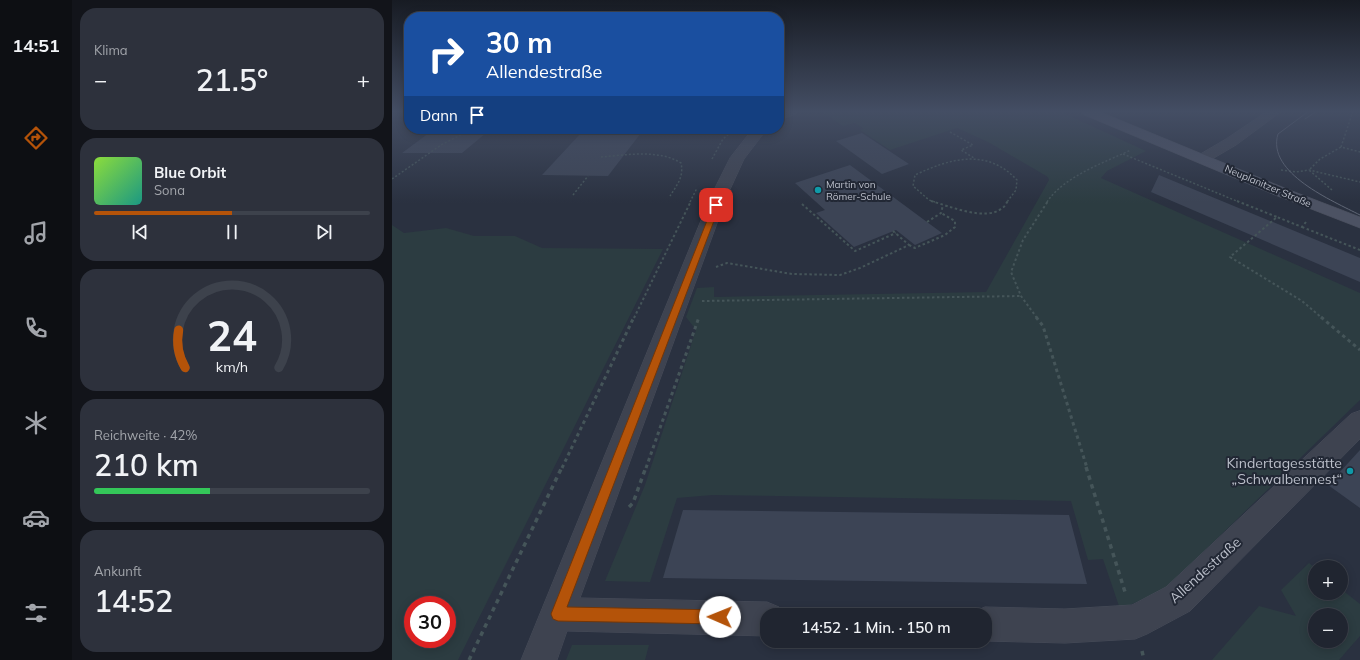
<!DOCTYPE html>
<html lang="de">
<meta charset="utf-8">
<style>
:root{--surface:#202530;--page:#2d313c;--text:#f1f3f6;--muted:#a2a5ab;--line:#3d424c;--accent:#b45309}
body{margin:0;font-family:Mulish,sans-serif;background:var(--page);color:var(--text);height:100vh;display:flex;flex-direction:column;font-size:15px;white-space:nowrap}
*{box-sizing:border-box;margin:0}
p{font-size:13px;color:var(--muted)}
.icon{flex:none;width:22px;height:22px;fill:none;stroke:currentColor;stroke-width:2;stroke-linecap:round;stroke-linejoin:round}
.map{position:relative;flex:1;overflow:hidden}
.details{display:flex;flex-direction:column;gap:8px;padding:8px;background:#12141a;width:320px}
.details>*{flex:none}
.banner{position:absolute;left:12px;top:12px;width:380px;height:122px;border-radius:16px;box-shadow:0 2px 10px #0003,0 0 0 1px var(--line);background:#1a4fa0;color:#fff;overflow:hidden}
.controls{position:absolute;left:916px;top:560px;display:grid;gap:8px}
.controls a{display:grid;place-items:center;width:40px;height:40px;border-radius:50%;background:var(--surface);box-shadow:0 2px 10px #0003,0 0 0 1px var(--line);font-size:20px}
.speed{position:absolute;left:12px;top:596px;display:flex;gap:8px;font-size:20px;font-weight:700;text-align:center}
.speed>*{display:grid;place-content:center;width:52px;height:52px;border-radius:50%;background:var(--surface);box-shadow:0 2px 10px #0003,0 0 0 1px var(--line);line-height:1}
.speed .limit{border:6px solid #d22;background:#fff;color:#111}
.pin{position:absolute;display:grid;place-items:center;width:34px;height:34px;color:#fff;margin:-17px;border-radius:8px;box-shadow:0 2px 6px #0006}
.me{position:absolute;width:44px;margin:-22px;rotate:271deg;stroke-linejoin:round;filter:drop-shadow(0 0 3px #0008)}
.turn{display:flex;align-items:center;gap:14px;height:84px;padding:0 16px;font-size:18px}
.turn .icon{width:52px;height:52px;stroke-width:2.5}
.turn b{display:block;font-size:28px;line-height:34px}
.then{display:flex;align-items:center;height:38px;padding:0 16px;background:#0003;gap:8px;font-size:15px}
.big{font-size:30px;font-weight:600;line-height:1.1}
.details .card{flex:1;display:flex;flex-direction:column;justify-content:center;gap:6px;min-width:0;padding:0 14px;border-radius:16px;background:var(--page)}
.details .dial{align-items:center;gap:0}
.dial svg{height:104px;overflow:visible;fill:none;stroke:var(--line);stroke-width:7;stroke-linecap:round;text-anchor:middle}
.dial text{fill:var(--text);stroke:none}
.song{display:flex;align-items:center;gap:12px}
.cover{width:48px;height:48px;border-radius:6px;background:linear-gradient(135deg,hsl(90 70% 55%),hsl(170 70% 35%))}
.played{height:4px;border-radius:2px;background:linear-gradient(90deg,var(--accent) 50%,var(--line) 50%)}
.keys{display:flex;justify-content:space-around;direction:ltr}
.heat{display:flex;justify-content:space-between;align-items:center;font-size:22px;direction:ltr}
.charge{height:6px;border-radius:3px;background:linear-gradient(90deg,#34c759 42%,var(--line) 0)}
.trip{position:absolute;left:368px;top:608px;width:232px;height:40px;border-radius:16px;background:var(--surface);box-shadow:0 2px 10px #0003,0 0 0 1px var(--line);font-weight:600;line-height:40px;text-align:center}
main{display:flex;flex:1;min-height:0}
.tabs{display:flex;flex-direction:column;width:72px;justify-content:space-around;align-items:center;background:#0d0f13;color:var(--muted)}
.tabs .icon{width:28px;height:28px}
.tabs .on{color:var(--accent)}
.tabs b{font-size:18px;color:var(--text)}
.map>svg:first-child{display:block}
</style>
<main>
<nav class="tabs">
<b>14:51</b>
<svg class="icon on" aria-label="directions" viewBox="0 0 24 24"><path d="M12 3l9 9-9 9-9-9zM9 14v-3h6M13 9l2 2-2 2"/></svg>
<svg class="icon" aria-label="music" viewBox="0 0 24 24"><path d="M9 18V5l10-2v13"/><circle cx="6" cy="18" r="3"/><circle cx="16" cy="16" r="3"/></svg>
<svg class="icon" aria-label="phone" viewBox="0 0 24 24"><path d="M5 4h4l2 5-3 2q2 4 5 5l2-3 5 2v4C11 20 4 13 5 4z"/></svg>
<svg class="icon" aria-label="climate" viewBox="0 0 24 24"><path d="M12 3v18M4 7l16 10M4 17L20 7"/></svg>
<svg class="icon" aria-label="car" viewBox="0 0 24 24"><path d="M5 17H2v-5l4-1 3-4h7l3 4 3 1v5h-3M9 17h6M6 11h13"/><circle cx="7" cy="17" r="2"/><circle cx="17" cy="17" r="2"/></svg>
<svg class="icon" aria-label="filters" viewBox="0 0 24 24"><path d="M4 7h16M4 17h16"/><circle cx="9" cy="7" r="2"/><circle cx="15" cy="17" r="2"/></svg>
</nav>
<section class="details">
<div class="card"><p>Klima</p>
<div class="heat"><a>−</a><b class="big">21.5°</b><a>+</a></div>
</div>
<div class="card">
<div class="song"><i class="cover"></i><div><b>Blue Orbit</b><p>Sona</p></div></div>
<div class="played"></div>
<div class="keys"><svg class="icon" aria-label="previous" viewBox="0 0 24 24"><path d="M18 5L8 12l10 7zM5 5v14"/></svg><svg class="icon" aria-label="pause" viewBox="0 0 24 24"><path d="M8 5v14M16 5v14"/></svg><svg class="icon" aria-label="next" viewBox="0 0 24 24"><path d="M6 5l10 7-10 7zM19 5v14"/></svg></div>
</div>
<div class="card dial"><svg viewBox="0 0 100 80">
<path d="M14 69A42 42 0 1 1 86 69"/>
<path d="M14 69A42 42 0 0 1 9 40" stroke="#b45309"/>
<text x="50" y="56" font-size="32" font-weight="700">24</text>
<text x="50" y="72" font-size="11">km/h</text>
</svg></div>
<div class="card"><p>Reichweite · 42%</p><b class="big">210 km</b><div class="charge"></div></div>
<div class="card"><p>Ankunft</p><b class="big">14:52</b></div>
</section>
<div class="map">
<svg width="968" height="660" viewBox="0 0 968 660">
<rect width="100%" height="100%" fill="#2a3140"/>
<path fill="#2c3c41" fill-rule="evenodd" d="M429,111H667L754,151L715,171L709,178L968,293V400L771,591L728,609L711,559L696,560L679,501L321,495L285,498L258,582L213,581L253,485L304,330L294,317L305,288L322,287V297L594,292L657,180L656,177L596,142L565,128L498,150L468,130L472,129L463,123L451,126Z
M0,225L12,233L54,228L82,236H123L150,248L271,249L66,660H0ZM21,605H55V639H21Z
M917,563L923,568V593H949V589L968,604V636L947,660H820L867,606L904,616L889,590ZM923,615H949V641H923Z
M180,645H257L253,660H174Z"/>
<path fill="#3c4455" d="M228,129H252L216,176L150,175L189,133H212Z
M37,133H94L70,153H10Z
M470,133L517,164L490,174L444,141Z
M458,165L535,222L550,233L523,245L504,230L462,247L424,213L433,210L403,183Z
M767,175L968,258V282L759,192Z
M968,450V508L936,485Z
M291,510L677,515L695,584L271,578Z"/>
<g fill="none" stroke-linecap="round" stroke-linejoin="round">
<defs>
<path id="street" d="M387,111H405L404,114L387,120Z
M876,111H890L844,145L815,162L810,163L805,162L803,159L805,156L834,139Z
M361,129H375L352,159L335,196L188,598L375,602L387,607L390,615H375V636L175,631L165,660H129L319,196L338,158Z
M968,411V439L798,611L755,634L743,639L673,643L593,641V615H580L581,612L593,607L673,609L740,605L774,587L959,414Z"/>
<path id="secondary" d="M689,111H706L895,189L968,217V228L883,195L690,114Z"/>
</defs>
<use href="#street" stroke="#474c59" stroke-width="1"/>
<use href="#secondary" stroke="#474c59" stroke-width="1"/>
<path stroke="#455559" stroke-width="1.5" stroke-dasharray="2 2" stroke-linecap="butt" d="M961,111L949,147L968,152
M558,132L581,145L569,150L582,158
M731,154L847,202
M209,157C234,155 267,149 289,163C292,177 285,185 278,196
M320,159L331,139L339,132
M889,170L904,172L917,170L968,182
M0,179L49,145L80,129
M940,190L917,170L928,159L949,147
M181,195L196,176
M298,202L305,188
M543,202L537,200L521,186L523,175C559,158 595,148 625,180L624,190L615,202
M655,202C671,177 713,162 739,150"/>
<path stroke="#455559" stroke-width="2" stroke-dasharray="2.5 2.5" stroke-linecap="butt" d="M539,201C557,206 595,222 610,208C613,207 614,203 616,201
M845,201L885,217
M410,204L463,251L504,233
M535,222L549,213L551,205
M914,222L910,227L885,217L838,257L910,301L930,318
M910,227L968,250
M517,245L523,248L553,235L563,227V221L549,213
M324,267L335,263L400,274L448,275L468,268L517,245L501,231
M310,301L629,296
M242,318L299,201
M645,318L629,296L619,272L631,240L656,201"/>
<path stroke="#455559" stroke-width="3" stroke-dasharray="3.5 3.5" stroke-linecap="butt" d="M644,317L651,326L695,468
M929,317L968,350
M170,468L242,317
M254,468L307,317"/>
<path stroke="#455559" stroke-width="3.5" stroke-dasharray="4.5 4.5" stroke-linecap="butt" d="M694,467L733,592
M237,507L241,503L254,467
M750,651L752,660
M77,660L170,467"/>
<use href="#street" fill="#3e4350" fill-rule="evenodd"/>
<use href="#secondary" fill="#4c5263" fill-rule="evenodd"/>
<path stroke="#606776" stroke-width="1" d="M917,111L886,134C874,173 941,201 968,215
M913,119L925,111"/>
</g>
<linearGradient id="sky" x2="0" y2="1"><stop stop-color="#171b23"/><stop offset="0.55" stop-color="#444e64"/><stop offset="1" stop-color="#444e64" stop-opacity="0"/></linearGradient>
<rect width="968" height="203" fill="url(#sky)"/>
<path fill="#b45309" stroke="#753606" d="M322,203L328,205L175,607L328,610L333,612L335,617L333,622L328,624L166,621L161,619L159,614Z"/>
<g fill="#0f9aa8" stroke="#222835" stroke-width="1.5">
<circle cx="426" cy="190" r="4"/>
<circle cx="958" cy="471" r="4"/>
</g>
<g text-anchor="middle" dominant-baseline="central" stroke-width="4" stroke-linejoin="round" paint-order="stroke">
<g font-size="10" fill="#bbbfca" stroke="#222835" text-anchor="start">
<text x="434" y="184">Martin von<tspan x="434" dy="12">Römer-Schule</tspan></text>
</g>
<g font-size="10" fill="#bbbfca" stroke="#222835">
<text transform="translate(876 186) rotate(23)">Neuplanitzer Straße</text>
</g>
<g font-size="14" fill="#bbbfca" stroke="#222835" text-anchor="end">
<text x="950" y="463">Kindertagesstätte<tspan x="950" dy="16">„Schwalbennest“</tspan></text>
</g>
<g font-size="14" fill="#bbbfca" stroke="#222835">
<text transform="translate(813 570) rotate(-42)">Allendestraße</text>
</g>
</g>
</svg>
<div class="controls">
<a>+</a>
<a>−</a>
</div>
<div class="speed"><div class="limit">30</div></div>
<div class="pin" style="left:324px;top:205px;background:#d93025"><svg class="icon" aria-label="arrive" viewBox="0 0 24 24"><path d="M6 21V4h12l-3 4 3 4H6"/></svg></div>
<svg class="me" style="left:328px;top:617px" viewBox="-20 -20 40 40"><circle r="19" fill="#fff"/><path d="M0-13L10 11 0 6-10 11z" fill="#b45309"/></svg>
<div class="trip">14:52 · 1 Min. · 150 m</div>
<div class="banner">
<div class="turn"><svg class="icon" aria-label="right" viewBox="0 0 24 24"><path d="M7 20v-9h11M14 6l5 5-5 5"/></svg><div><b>30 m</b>Allendestraße</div></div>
<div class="then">Dann<svg class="icon" aria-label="arrive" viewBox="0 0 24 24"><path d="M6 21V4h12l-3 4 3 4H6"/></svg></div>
</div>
</div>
</main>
